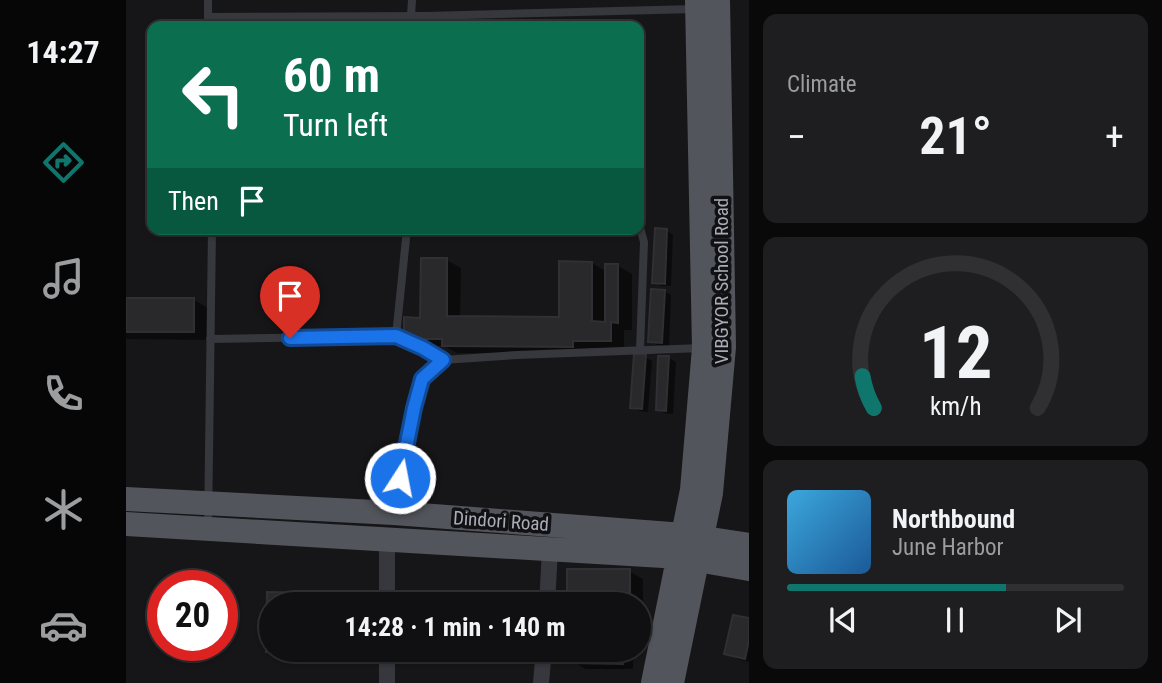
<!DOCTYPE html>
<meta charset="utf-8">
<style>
:root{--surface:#101012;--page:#1e1e20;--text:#f1f3f6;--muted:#9c9d9f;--line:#303032;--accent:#0f766e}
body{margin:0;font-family:"Roboto Condensed",sans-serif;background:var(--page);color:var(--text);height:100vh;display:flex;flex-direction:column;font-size:26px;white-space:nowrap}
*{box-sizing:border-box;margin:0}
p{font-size:23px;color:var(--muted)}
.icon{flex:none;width:38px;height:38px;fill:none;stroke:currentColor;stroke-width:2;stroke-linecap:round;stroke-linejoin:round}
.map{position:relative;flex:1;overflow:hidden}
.panel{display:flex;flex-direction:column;gap:14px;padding:14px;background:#09090a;width:413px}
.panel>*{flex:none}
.guide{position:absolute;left:21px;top:21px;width:497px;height:214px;border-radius:14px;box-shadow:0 2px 5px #0004,0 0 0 2px var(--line);background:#0b6e4f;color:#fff;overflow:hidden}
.speed{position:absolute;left:21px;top:570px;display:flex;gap:14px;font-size:35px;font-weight:700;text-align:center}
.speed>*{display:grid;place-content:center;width:91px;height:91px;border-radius:50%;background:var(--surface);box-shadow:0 2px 5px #0004,0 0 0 2px var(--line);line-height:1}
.speed .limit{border:10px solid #d22;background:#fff;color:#111}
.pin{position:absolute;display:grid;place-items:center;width:60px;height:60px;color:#fff;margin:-72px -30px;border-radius:50% 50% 50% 0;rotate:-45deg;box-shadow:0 0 7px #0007}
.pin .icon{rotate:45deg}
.me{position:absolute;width:77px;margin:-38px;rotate:11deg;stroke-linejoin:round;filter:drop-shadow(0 0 5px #0008)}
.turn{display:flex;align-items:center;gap:24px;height:147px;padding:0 21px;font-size:32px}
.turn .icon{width:91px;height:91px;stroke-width:2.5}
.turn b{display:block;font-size:49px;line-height:60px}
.then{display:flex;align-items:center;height:66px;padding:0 21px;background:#0003;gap:14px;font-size:26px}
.big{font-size:52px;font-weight:700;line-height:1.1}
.panel .widget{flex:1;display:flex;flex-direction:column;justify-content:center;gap:10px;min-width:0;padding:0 24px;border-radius:14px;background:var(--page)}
.panel .dial{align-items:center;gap:0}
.dial svg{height:182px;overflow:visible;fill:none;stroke:var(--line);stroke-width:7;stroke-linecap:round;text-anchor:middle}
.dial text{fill:var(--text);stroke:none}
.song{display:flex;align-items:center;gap:21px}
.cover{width:84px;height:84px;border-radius:10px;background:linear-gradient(135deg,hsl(200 70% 55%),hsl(210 70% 35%))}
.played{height:7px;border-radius:4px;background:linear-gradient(90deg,var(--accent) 65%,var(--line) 65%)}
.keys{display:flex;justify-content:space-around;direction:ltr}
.heat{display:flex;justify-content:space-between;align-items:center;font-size:38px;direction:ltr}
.trip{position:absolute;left:133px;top:592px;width:392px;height:70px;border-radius:35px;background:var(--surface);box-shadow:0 2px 5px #0004,0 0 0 2px var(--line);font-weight:700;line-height:70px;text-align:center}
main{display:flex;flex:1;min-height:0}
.tabs{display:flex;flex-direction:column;width:126px;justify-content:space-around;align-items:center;background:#060607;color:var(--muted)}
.tabs .icon{width:49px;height:49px}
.tabs .current{color:var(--accent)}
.tabs b{font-size:32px;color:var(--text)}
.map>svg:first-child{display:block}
</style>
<main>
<nav class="tabs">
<b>14:27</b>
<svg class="icon current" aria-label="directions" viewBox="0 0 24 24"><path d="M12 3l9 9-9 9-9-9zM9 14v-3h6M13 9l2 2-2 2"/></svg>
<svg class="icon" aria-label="music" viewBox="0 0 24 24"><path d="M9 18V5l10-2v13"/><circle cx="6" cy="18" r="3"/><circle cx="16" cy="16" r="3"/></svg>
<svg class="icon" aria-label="phone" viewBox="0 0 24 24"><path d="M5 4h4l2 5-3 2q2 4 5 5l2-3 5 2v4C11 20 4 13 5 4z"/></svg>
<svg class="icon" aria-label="climate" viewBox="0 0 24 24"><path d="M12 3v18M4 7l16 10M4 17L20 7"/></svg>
<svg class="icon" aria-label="car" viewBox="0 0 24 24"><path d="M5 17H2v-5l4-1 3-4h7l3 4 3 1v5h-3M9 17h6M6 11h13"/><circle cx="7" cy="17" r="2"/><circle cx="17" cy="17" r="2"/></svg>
</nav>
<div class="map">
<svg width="623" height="683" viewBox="0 0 623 683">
<rect width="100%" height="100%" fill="#161618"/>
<path fill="#0007" d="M541,231L547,235L545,286H535L528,282Z
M321,260L335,268L334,318L434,319L466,263L481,272L492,266L506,274V330H498V348H461V354L331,353L318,346H294L280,338L296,319Z
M538,291L545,295L543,346L531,345L524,341Z
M0,299L68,300L82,308L81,340L0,339Z
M519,357L526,361L522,412L513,411L506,407Z
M543,358L550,362L547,414L538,413L531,409Z
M503,571L517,579V619H513V604H442Z
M142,594L243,596L257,604H145V649H178L177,660L156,659L142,651Z
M623,620V662L611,659L600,653Z
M448,649H507V669H459L448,662Z"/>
<path fill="#29292c" stroke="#303034" stroke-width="2" d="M529,228L541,229L539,284L526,283Z
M295,258H321V316L433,317V261L466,262V321L479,322V264H492V323L485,322V341H447V347L316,346V339H278V317L294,318Z
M525,289L539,290L536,343L522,342Z
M0,298H68V332H0Z
M508,354L520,355L516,409L504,408Z
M532,356H543L540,411L530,410Z
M441,569H504V604H441Z
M141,592L244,594L243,604H145V649H164V652H140Z
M607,615L623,618V640L619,659L598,654Z
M447,649H497V664L446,663Z"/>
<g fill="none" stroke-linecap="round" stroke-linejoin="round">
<path stroke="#37383d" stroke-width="8" d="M82,0V17L300,16L569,9
M285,16L286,0
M513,224L518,242L514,350
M270,336L281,229
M84,339L270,336L297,348L317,360L391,355L576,348
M268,509L287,408L296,379L317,360
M82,527L86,229"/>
<path stroke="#37383d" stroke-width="16" d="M261,540V604
M421,604L424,550
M261,649V683
M415,683L418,649"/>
<path stroke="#53555c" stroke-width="24" d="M0,499L268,513L558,535L623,545
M0,524L554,557L623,569
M527,683L566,490L578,348L571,0
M546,683L585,493L598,347L592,0"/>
</g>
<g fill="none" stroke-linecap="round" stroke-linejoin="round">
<defs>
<path id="route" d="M164,338L270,336L297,348L317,360L296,379L288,408L274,478"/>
</defs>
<use href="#route" stroke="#114b97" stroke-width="18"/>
<use href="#route" stroke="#1a73e8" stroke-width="12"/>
</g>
<g text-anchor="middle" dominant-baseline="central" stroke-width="7" stroke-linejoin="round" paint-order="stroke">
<g font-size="19" fill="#a8adb8" stroke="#111113">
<text transform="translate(595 281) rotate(-90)">VIBGYOR School Road</text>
<text transform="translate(375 521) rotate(4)">Dindori Road</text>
</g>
</g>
</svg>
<div class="speed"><div class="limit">20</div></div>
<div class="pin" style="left:164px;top:338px;background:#d93025"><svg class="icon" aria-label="arrive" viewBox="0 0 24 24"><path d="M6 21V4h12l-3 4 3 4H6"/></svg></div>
<svg class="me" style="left:274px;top:478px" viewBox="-20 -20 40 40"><circle r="17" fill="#1a73e8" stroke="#fff" stroke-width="3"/><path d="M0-11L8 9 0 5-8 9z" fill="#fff"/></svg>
<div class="trip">14:28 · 1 min · 140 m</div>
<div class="guide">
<div class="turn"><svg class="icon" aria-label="left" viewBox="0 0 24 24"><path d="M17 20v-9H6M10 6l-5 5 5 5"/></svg><div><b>60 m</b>Turn left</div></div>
<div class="then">Then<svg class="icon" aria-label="arrive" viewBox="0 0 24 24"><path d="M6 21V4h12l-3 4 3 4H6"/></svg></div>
</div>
</div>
<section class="panel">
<div class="widget"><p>Climate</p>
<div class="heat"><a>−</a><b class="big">21°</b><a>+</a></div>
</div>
<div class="widget dial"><svg viewBox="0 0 100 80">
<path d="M14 69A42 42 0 1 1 86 69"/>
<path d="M14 69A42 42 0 0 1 9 55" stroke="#0f766e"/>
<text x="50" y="56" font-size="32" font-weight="700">12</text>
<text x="50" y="72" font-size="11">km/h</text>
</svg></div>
<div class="widget">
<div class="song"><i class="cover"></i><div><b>Northbound</b><p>June Harbor</p></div></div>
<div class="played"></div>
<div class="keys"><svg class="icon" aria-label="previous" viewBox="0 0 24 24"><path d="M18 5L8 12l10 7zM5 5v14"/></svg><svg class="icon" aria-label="pause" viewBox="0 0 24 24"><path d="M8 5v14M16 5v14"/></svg><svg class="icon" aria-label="next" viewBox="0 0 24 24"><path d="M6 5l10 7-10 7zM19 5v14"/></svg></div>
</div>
</section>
</main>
